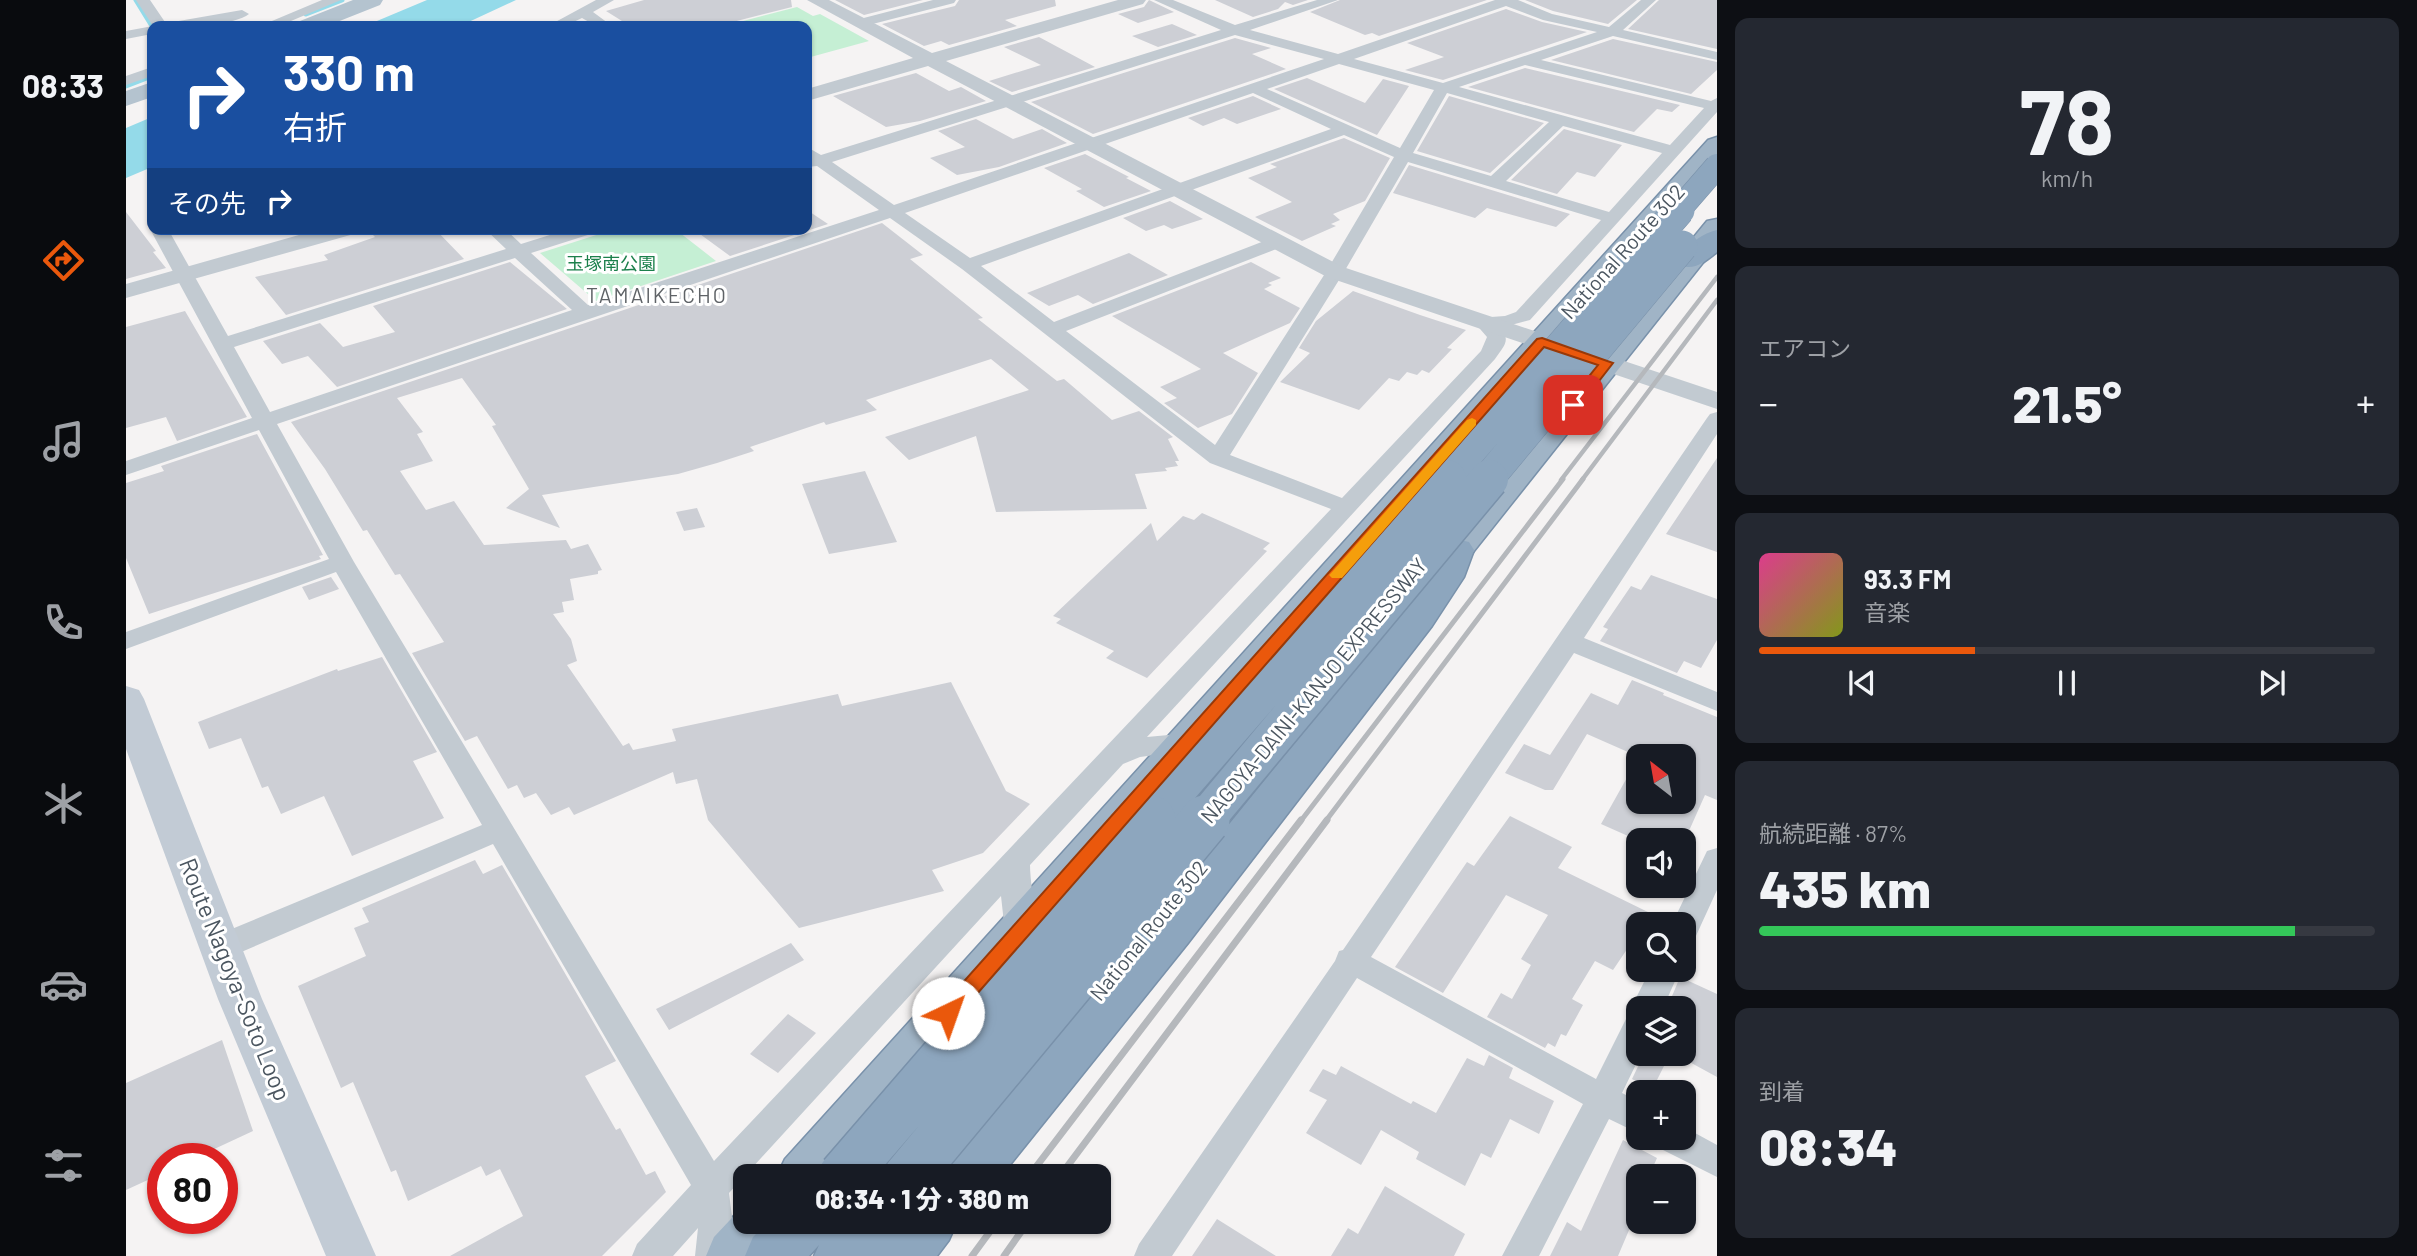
<!DOCTYPE html>
<html lang="ja">
<meta charset="utf-8">
<style>
:root{--surface:#171b24;--page:#242831;--text:#f1f3f6;--muted:#9ea1a6;--line:#363941;--accent:#ea580c}
body{margin:0;font-family:Barlow,"Noto Sans JP",sans-serif;background:var(--page);color:var(--text);height:100vh;display:flex;flex-direction:column;font-size:26px;white-space:nowrap}
*{box-sizing:border-box;margin:0}
p{font-size:23px;color:var(--muted)}
.icon{flex:none;width:38px;height:38px;fill:none;stroke:currentColor;stroke-width:2;stroke-linecap:round;stroke-linejoin:round}
.map{position:relative;flex:1;overflow:hidden}
.side{display:flex;flex-direction:column;gap:18px;padding:18px;background:#0d0f14;width:700px}
.side>*{flex:none}
.guide{position:absolute;left:21px;top:21px;width:665px;height:214px;border-radius:14px;box-shadow:0 2px 5px #0004;background:#1a4fa0;color:#fff;overflow:hidden}
.needle{width:46px;rotate:329deg}
.fabs{position:absolute;left:1500px;top:744px;display:grid;gap:14px}
.fabs a{display:grid;place-items:center;width:70px;height:70px;border-radius:14px;background:var(--surface);box-shadow:0 2px 5px #0004;font-size:35px}
.speed{position:absolute;left:21px;top:1143px;display:flex;gap:14px;font-size:35px;font-weight:700;text-align:center}
.speed>*{display:grid;place-content:center;width:91px;height:91px;border-radius:50%;background:var(--surface);box-shadow:0 2px 5px #0004;line-height:1}
.speed .limit{border:10px solid #d22;background:#fff;color:#111}
.pin{position:absolute;display:grid;place-items:center;width:60px;height:60px;color:#fff;margin:-30px;border-radius:14px;box-shadow:0 4px 10px #0006}
.me{position:absolute;width:77px;margin:-38px;rotate:42deg;stroke-linejoin:round;filter:drop-shadow(0 0 5px #0008)}
.turn{display:flex;align-items:center;gap:24px;height:147px;padding:0 21px;font-size:32px}
.turn .icon{width:91px;height:91px;stroke-width:2.5}
.turn b{display:block;font-size:49px;line-height:60px}
.then{display:flex;align-items:center;height:66px;padding:0 21px;background:#0003;gap:14px;font-size:26px}
.big{font-size:52px;font-weight:800;line-height:1.1}
.side .card{flex:1;display:flex;flex-direction:column;justify-content:center;gap:10px;min-width:0;padding:0 24px;border-radius:14px;background:var(--page)}
.side .dial{align-items:center;gap:0}
.dial b{font-size:91px;line-height:1}
.song{display:flex;align-items:center;gap:21px}
.cover{width:84px;height:84px;border-radius:10px;background:linear-gradient(135deg,hsl(330 70% 55%),hsl(70 70% 35%))}
.played{height:7px;border-radius:4px;background:linear-gradient(90deg,var(--accent) 35%,var(--line) 35%)}
.keys{display:flex;justify-content:space-around;direction:ltr}
.heat{display:flex;justify-content:space-between;align-items:center;font-size:38px;direction:ltr}
.charge{height:10px;border-radius:5px;background:linear-gradient(90deg,#34c759 87%,var(--line) 0)}
.trip{position:absolute;left:607px;top:1164px;width:378px;height:70px;border-radius:14px;background:var(--surface);box-shadow:0 2px 5px #0004;font-weight:800;line-height:70px;text-align:center}
main{display:flex;flex:1;min-height:0}
.menu{display:flex;flex-direction:column;width:126px;justify-content:space-around;align-items:center;background:#090b0e;color:var(--muted)}
.menu .icon{width:49px;height:49px}
.menu .active{color:var(--accent)}
.menu b{font-size:32px;color:var(--text)}
.map>svg:first-child{display:block}
</style>
<main>
<nav class="menu">
<b>08:33</b>
<svg class="icon active" aria-label="directions" viewBox="0 0 24 24"><path d="M12 3l9 9-9 9-9-9zM9 14v-3h6M13 9l2 2-2 2"/></svg>
<svg class="icon" aria-label="music" viewBox="0 0 24 24"><path d="M9 18V5l10-2v13"/><circle cx="6" cy="18" r="3"/><circle cx="16" cy="16" r="3"/></svg>
<svg class="icon" aria-label="phone" viewBox="0 0 24 24"><path d="M5 4h4l2 5-3 2q2 4 5 5l2-3 5 2v4C11 20 4 13 5 4z"/></svg>
<svg class="icon" aria-label="climate" viewBox="0 0 24 24"><path d="M12 3v18M4 7l16 10M4 17L20 7"/></svg>
<svg class="icon" aria-label="car" viewBox="0 0 24 24"><path d="M5 17H2v-5l4-1 3-4h7l3 4 3 1v5h-3M9 17h6M6 11h13"/><circle cx="7" cy="17" r="2"/><circle cx="17" cy="17" r="2"/></svg>
<svg class="icon" aria-label="filters" viewBox="0 0 24 24"><path d="M4 7h16M4 17h16"/><circle cx="9" cy="7" r="2"/><circle cx="15" cy="17" r="2"/></svg>
</nav>
<div class="map">
<svg width="1591" height="1256" viewBox="0 0 1591 1256">
<rect width="100%" height="100%" fill="#f5f3f3"/>
<path fill="#c5efd4" d="M671,7L687,16L694,14L743,41L681,58V26H598Z
M489,229H549L590,261L470,301L414,253Z"/>
<path fill="#94dae9" d="M301,0H390L334,26H239Z
M26,117V167L0,178V128Z"/>
<g fill="none" stroke-linecap="round" stroke-linejoin="round">
<path stroke="#94dae9" stroke-width="5" d="M10,0L26,26
M180,14L216,0
M0,86L26,76"/>
</g>
<path fill="#cdcfd5" d="M518,0H665L666,7L591,26H504L480,11Z
M709,0H797L738,15Z
M833,0H929L930,6L879,20L891,26L823,45L815,41L798,46L756,24L829,6Z
M1023,0L1048,12L1012,23L992,14L1018,7Z
M1089,0H1182L1167,5L1159,2L1152,9L1127,17Z
M1214,0H1361L1253,36L1246,33L1239,35L1184,12Z
M1399,0H1511L1482,24L1427,11Z
M1533,0H1591V49L1502,29Z
M1380,9L1416,22L1461,32L1317,80L1279,70L1318,57L1281,43Z
M1046,24L1071,35L1032,47L1006,36Z
M913,37L969,67L886,92L863,81L915,65L878,47Z
M1109,38L1145,48L1126,54L1160,69L967,134L905,102Z
M1487,39L1591,62V70L1565,94L1425,60Z
M1399,68L1554,105L1546,112L1531,109L1508,132L1342,87Z
M790,73L823,91L835,87L860,101L794,121L760,127L707,96Z
M1181,78L1239,103L1257,79L1283,86L1251,135L1148,89Z
M1127,96L1155,109L1111,124L1098,118L1077,126L1062,118Z
M1323,96L1418,123L1364,173L1291,151Z
M850,119L887,139L916,129L941,143L873,167L831,175L804,158L839,147L812,131Z
M1438,129L1496,145L1469,177L1451,172L1431,194L1385,180Z
M1218,138L1264,158L1239,201L1207,214L1214,220L1205,224L1210,226L1176,241L1129,217L1166,202L1122,178L1151,167L1144,164Z
M959,154L1003,177L1000,178L1025,191L978,207L950,191L956,189L918,168Z
M1283,165L1444,214L1430,227L1361,208L1349,218L1267,193Z
M1044,201L1077,219L1046,229L1038,225L1020,231L997,218Z
M681,210L702,224L604,256L567,229H681Z
M0,212L30,251L27,252L40,268L0,279Z
M756,223L797,255L784,259L857,318L852,319L931,381L938,379L986,420L1013,411L1047,437L1042,439L1053,461H1049L1052,466L1039,468L1041,471L1009,474L1021,509L870,512L850,436L783,460L759,437L903,390L865,359L740,400L751,410L700,425L698,422L624,447L628,451L591,463L552,474L416,495L434,528L380,508L403,489L366,426L370,425L336,378L271,398L297,432L291,434L307,461L274,471L300,510L328,501L358,545L440,540L445,549L462,544L476,570L472,571V574L444,579L448,600L436,602L438,612L427,614L445,639L451,661L441,665L497,746L503,743L507,750L550,741L546,729L712,694L716,706L825,682L880,791L904,804L857,853L806,870L818,891L673,928L582,820L571,779L550,784L547,772L448,815L443,807L425,815L410,793L398,798L391,785L382,789L351,736L339,741L286,653L318,642L274,574L269,575L241,530L237,531L199,469L165,422Z
M241,229H309L338,259L160,315L129,277L202,260L198,255L249,237Z
M1003,253L1042,275L967,304L952,295L923,306L901,293Z
M384,262L441,309L211,387L182,356L156,364L137,341L194,323L217,347L269,332L247,306Z
M1125,262L1155,278L1142,283L1146,285L1138,289L1174,308L1164,323L1097,353L1132,373L1106,414L1072,428L1038,403L1051,398L1034,387L1075,369L986,316Z
M1227,291L1294,315L1340,330L1321,348L1326,349L1303,373L1296,370L1291,375L1281,372L1273,381L1263,378L1233,410L1154,382L1184,353L1173,348L1190,321Z
M59,311L121,417L51,441L40,417L0,428V327Z
M131,434L197,555L193,556L195,559L23,614L0,558V483L38,471L35,466Z
M1591,458V552L1540,534Z
M739,471L771,542L703,554L676,484Z
M571,508L579,527L558,531L550,512Z
M1076,513L1144,543L1137,549L1141,551L1021,678L980,658L988,651L930,623L935,619L927,616L1025,523L1031,541L1057,516L1068,520Z
M1525,575L1591,599V640L1575,668L1558,661L1551,673L1474,641L1482,629L1477,627L1505,586L1515,590Z
M205,577L213,589L183,600L176,587Z
M256,657L311,752L287,761L318,818L226,856L198,796L155,814L142,786L136,788L115,738L83,749L72,722L211,669L212,671Z
M1506,680L1538,693L1537,695L1591,717V800L1579,795L1558,842L1511,840L1475,824L1512,758V802H1558V756H1511L1461,734L1427,790H1419L1379,773L1398,744L1424,755L1465,693L1492,705Z
M1384,816L1446,847L1432,868L1524,913L1517,924H1512V933L1487,970L1469,961L1446,999L1457,1005L1440,1036L1435,1034L1429,1047L1422,1043L1419,1048L1361,1017L1375,993L1386,999L1405,965L1395,959L1422,915L1380,895L1317,993L1269,967L1341,862L1348,866Z
M349,860L357,874L376,865L490,1061L459,1076L490,1130L494,1128L520,1175L529,1171L540,1192L476,1256H324L397,1216L374,1169L360,1176L355,1166L282,1201L270,1170L265,1172L227,1082L215,1088L172,986L240,956L228,928L243,922L236,908Z
M665,943L678,960L543,1030L530,1009Z
M1554,977L1591,994V1077L1558,1059V1008H1541Z
M662,1014L690,1033L652,1073L624,1054Z
M96,1040L127,1131L69,1158H37V1173L0,1190V1083Z
M1518,1054H1544L1526,1090L1506,1079Z
M1363,1055L1387,1068L1383,1078L1428,1101L1413,1134L1384,1119L1365,1158L1355,1153L1339,1186L1290,1159L1293,1152L1255,1130L1235,1165L1180,1133L1201,1100L1183,1091L1197,1069L1210,1075L1215,1066L1285,1104L1287,1101L1310,1113L1341,1058L1358,1066Z
M1497,1140L1531,1158L1523,1176H1512V1209L1492,1256H1424L1441,1222L1455,1231Z
M1259,1186L1339,1234L1328,1256H1205L1222,1228L1232,1234Z
M1091,1219L1150,1256H1066Z"/>
<g fill="none" stroke-linecap="round" stroke-linejoin="round">
<defs>
<path id="trunk" d="M1591,137V161L712,1176H651L659,1159L1582,140Z
M1591,219V245L1317,590L1304,594L1291,590L1285,582L1291,574L1581,221Z
M619,1204L620,1222H665L657,1240L644,1256H580L588,1237Z"/>
<path id="motorway" d="M1591,230V252C1578,262 1571,270 1554,266L1550,260C1559,247 1576,233 1591,230Z
M1330,539L1343,542L1348,550L1338,577L1306,626L1062,943L875,1176H815L823,1159L1028,917L1278,608L1301,576L1317,542Z
M642,1222H705L701,1232L710,1222H831L823,1240L811,1256H688L693,1245L683,1256H619L627,1237Z"/>
</defs>
<use href="#trunk" stroke="#7991aa" stroke-width="3"/>
<use href="#motorway" stroke="#7991aa" stroke-width="3"/>
<path fill="#c2cad1" fill-rule="evenodd" d="M10,0H24L41,25L47,22L116,10L123,14C107,27 48,26 26,26V34L0,39V31L27,26Z
M196,0H215L153,26H134Z
M470,0H488L467,12L486,26H470L456,18L439,26H422Z
M807,0H830L828,3L735,27L728,23L730,20Z
M1028,0H1047L1109,25L1191,0H1212L1124,30L1212,54L1369,0H1392L1426,14L1483,27L1515,0H1530L1497,30L1591,52V60L1487,36L1415,60L1585,101L1591,98V112L1404,320L1374,328C1386,340 1377,347 1369,359L1021,737L1064,733L1073,735L1077,742L1073,749L1014,757L997,764L904,865C904,886 913,924 905,940L894,944L883,940L879,932L875,896L603,1193L608,1233L605,1256H569L572,1228L547,1256H506L511,1244L565,1185L367,844L106,956L95,959L84,956L80,947L84,938L356,825L210,572L0,649V632L203,559L133,430L0,475V461L126,418L24,229L26,226V229H42L102,336L380,249L359,229H379L395,244L443,229H471L468,233L405,253L462,305L753,210L691,166L681,167V147L695,155L1095,30ZM1380,6L1417,20L1471,32L1317,83L1228,59ZM1109,35L1198,59L768,205L706,162ZM1213,64L1308,90L1274,148L1141,89ZM1399,65L1578,108L1544,145L1333,87ZM1127,93L1205,129L844,258L779,213ZM1321,93L1423,122L1365,176L1287,153ZM1437,126L1536,153L1483,212L1380,181ZM1218,135L1268,157L1200,272L1089,445L940,331L1158,246L1161,242L1158,238H1146L928,322L855,266ZM1282,162L1475,220L1390,312L1379,316L1351,318L1348,322L1361,337L1355,351L1216,498L1104,455L1218,272ZM764,218L836,269L1084,463L1205,509L588,1161L228,562L151,424ZM389,258L446,310L144,412L108,347Z
M26,67V76L0,85V76Z
M1591,412V434L1458,638L1591,692V711L1448,653L1245,957L1470,1079L1501,1017L1508,1014L1505,1008L1524,970H1554L1537,1008H1512V1054H1515L1496,1093L1512,1101V1133L1483,1119L1413,1256H1376L1457,1104L1231,978L1046,1256H1008L1013,1244L1209,961L1213,951L1217,950L1581,418L1584,414Z
M1591,848V890L1569,938L1558,942V924H1546L1581,851Z
M1558,1127L1591,1145V1177L1535,1149L1531,1138H1558Z"/>
<path fill="#c2cad1" fill-rule="evenodd" d="M681,0H703L806,53L992,0H1020L1017,4L820,61L1217,267L1591,392V409L1201,277L802,66L681,101V89L787,58Z
M194,229H231L228,234L0,298V284Z"/>
<path fill="#c2cbd5" fill-rule="evenodd" d="M0,686L13,690L18,699L136,999L250,1256H200L92,999L0,749Z"/>
<path fill="#b4c3cf" fill-rule="evenodd" d="M227,0H257L254,5L201,26H171L174,21Z
M26,82V97L0,106V91Z"/>
<use href="#trunk" fill="#a0b4c6" fill-rule="evenodd"/>
<use href="#motorway" fill="#8da6be" fill-rule="evenodd"/>
<path stroke="#b5b8bc" stroke-width="4.5" d="M1435,480L1591,277
M1456,480L1591,300"/>
<path stroke="#b5b8bc" stroke-width="5" d="M1174,822L1437,479
M1199,822L1457,479"/>
<path stroke="#b5b8bc" stroke-width="7" d="M903,1176L1175,820
M934,1176L1201,820
M846,1256L871,1222
M878,1256L902,1222"/>
<defs>
<path id="motorway-bridge-far3" d="M1551,212L1591,166"/>
<path id="motorway-bridge-far2" d="M1319,480L1553,210
M1361,480L1556,246"/>
<path id="motorway-bridge-far1" d="M1023,822L1321,479
M1077,822L1363,479"/>
<path id="motorway-bridge" d="M717,1176L1025,820
M783,1176L1079,820"/>
</defs>
<use href="#motorway-bridge-far3" stroke="#7991aa" stroke-width="25" stroke-linecap="butt"/>
<use href="#motorway-bridge-far2" stroke="#7991aa" stroke-width="32" stroke-linecap="butt"/>
<use href="#motorway-bridge-far1" stroke="#7991aa" stroke-width="41" stroke-linecap="butt"/>
<use href="#motorway-bridge" stroke="#7991aa" stroke-width="52" stroke-linecap="butt"/>
<use href="#motorway-bridge-far3" stroke="#8da6be" stroke-width="24"/>
<use href="#motorway-bridge-far2" stroke="#8da6be" stroke-width="31"/>
<use href="#motorway-bridge-far1" stroke="#8da6be" stroke-width="38"/>
<use href="#motorway-bridge" stroke="#8da6be" stroke-width="49"/>
</g>
<path fill="#ea580c" stroke="#983908" stroke-width="2" d="M1416,338L1487,363L1452,408L1447,409L1440,405L1472,365L1418,347L829,1019L822,1021L815,1019L812,1013L815,1007L1411,339Z"/>
<path fill="#f59e0b" d="M1346,418L1350,420V425L1216,578H1206L1203,575L1206,572L1341,420Z"/>
<g text-anchor="middle" dominant-baseline="central" stroke-width="6" stroke-linejoin="round" paint-order="stroke">
<g font-size="18" fill="#1c804c" stroke="#fff">
<text x="485" y="263">玉塚南公園</text>
</g>
<g font-size="21" fill="#4b5660" stroke="#fff">
<text transform="translate(1496 251) rotate(-48)">National Route 302</text>
<text transform="translate(1187 690) rotate(-50)">NAGOYA-DAINI-KANJO EXPRESSWAY</text>
<text transform="translate(1022 930) rotate(-51)">National Route 302</text>
</g>
<g font-size="21" letter-spacing="2" fill="#5f6367" stroke="#fff">
<text x="531" y="294">TAMAIKECHO</text>
</g>
<g font-size="24" fill="#4b5660" stroke="#fff">
<text transform="translate(110 979) rotate(68)">Route Nagoya-Soto Loop</text>
</g>
</g>
</svg>
<div class="fabs">
<a><svg class="needle" viewBox="-14 -14 28 28"><path d="M0-13l5 13h-10z" fill="#e53935"/><path d="M0 13l5-13h-10z" fill="#9ea1a6"/></svg></a>
<a><svg class="icon" aria-label="sound" viewBox="0 0 24 24"><path d="M4 9h4l5-4v14l-5-4H4zM17 9q2 3 0 6"/></svg></a>
<a><svg class="icon" aria-label="search" viewBox="0 0 24 24"><circle cx="10" cy="10" r="6"/><path d="M15 15l6 6"/></svg></a>
<a><svg class="icon" aria-label="layers" viewBox="0 0 24 24"><path d="M12 4l9 5-9 5-9-5zM3 14l9 5 9-5"/></svg></a>
<a>+</a>
<a>−</a>
</div>
<div class="speed"><div class="limit">80</div></div>
<div class="pin" style="left:1447px;top:405px;background:#d93025"><svg class="icon" aria-label="arrive" viewBox="0 0 24 24"><path d="M6 21V4h12l-3 4 3 4H6"/></svg></div>
<svg class="me" style="left:822px;top:1013px" viewBox="-20 -20 40 40"><circle r="19" fill="#fff"/><path d="M0-13L10 11 0 6-10 11z" fill="#ea580c"/></svg>
<div class="trip">08:34 · 1 分 · 380 m</div>
<div class="guide">
<div class="turn"><svg class="icon" aria-label="right" viewBox="0 0 24 24"><path d="M7 20v-9h11M14 6l5 5-5 5"/></svg><div><b>330 m</b>右折</div></div>
<div class="then">その先<svg class="icon" aria-label="right" viewBox="0 0 24 24"><path d="M7 20v-9h11M14 6l5 5-5 5"/></svg></div>
</div>
</div>
<section class="side">
<div class="card dial"><b>78</b><p>km/h</p></div>
<div class="card"><p>エアコン</p>
<div class="heat"><a>−</a><b class="big">21.5°</b><a>+</a></div>
</div>
<div class="card">
<div class="song"><i class="cover"></i><div><b>93.3 FM</b><p>音楽</p></div></div>
<div class="played"></div>
<div class="keys"><svg class="icon" aria-label="previous" viewBox="0 0 24 24"><path d="M18 5L8 12l10 7zM5 5v14"/></svg><svg class="icon" aria-label="pause" viewBox="0 0 24 24"><path d="M8 5v14M16 5v14"/></svg><svg class="icon" aria-label="next" viewBox="0 0 24 24"><path d="M6 5l10 7-10 7zM19 5v14"/></svg></div>
</div>
<div class="card"><p>航続距離 · 87%</p><b class="big">435 km</b><div class="charge"></div></div>
<div class="card"><p>到着</p><b class="big">08:34</b></div>
</section>
</main>
